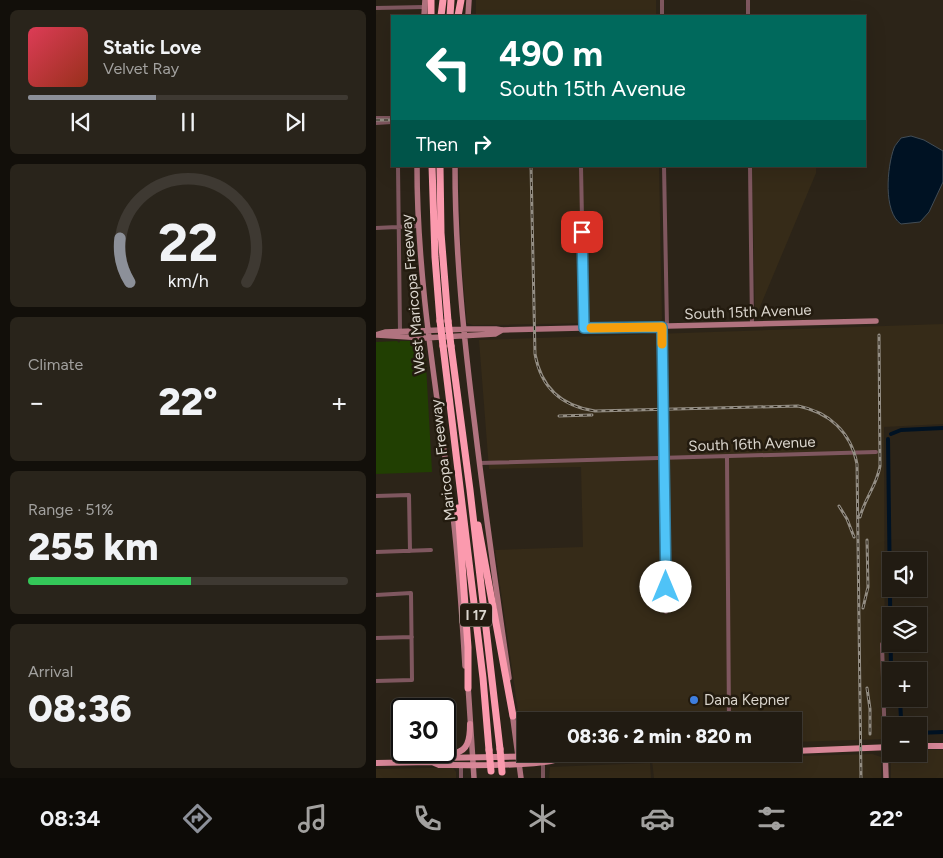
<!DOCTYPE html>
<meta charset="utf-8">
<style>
:root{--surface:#211b12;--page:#29241b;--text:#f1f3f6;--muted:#a2a19f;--line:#3e3932;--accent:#8c9099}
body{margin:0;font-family:Figtree,sans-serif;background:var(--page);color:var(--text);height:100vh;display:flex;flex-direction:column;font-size:19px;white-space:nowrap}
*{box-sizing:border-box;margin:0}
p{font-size:16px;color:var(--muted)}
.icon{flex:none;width:28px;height:28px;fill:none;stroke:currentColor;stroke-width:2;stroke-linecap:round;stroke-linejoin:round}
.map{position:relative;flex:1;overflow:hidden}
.sheet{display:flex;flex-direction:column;gap:10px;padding:10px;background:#120f0a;width:376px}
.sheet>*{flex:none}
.top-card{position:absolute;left:15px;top:15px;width:475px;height:152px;border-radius:0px;box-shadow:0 5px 20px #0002,0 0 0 1px var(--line);background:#00695c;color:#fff;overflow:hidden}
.fabs{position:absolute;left:506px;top:552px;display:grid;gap:10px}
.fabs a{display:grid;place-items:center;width:45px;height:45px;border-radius:0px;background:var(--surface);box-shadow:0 5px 20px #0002,0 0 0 1px var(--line);font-size:25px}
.speed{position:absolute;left:15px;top:698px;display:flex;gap:10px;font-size:25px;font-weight:700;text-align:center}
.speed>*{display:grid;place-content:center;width:65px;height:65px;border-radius:50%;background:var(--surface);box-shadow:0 5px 20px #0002,0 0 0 1px var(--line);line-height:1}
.speed .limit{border:2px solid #111;border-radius:8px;background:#fff;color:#111}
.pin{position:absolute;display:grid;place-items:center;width:42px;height:42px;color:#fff;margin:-21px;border-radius:10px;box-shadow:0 2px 8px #0006}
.me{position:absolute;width:55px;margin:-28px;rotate:0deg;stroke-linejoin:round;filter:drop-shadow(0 0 4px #0008)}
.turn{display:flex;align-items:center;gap:18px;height:105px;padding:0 25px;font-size:22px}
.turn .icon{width:65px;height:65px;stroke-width:2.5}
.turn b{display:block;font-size:35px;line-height:42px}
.then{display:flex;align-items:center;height:48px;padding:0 25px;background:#0003;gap:10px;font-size:19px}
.big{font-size:38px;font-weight:800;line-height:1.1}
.sheet .tile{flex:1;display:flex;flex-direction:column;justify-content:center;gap:8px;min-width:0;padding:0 18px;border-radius:8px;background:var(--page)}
.sheet .dial{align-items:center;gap:0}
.dial svg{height:130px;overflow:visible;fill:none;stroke:var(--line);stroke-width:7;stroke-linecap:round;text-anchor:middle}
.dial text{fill:var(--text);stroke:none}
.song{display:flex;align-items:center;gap:15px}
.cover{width:60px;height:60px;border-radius:8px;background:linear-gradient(135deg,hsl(350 70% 55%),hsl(10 70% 35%))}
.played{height:5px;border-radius:2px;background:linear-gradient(90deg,var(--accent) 40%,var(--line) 40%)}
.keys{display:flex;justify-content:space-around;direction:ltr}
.heat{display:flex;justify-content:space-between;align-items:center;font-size:28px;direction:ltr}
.charge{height:8px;border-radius:4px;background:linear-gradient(90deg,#34c759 51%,var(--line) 0)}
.trip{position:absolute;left:141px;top:712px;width:285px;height:50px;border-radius:0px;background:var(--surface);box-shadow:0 5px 20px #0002,0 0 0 1px var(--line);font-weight:800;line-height:50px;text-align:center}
.tabs{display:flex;height:80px;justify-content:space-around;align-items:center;background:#0d0b07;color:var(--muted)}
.tabs .icon{width:35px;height:35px}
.tabs .current{color:var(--accent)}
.tabs b{font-size:22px;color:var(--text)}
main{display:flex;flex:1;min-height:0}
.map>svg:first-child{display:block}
</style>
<main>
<section class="sheet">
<div class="tile">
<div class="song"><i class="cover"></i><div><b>Static Love</b><p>Velvet Ray</p></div></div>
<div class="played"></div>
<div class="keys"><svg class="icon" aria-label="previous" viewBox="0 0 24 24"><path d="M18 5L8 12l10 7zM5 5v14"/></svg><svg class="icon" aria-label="pause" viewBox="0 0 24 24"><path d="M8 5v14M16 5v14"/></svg><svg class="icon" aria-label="next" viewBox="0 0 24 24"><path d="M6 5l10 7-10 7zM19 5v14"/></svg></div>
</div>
<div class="tile dial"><svg viewBox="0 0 100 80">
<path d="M14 69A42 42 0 1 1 86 69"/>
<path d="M14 69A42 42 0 0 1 8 42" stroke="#8c9099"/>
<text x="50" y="56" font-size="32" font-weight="700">22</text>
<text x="50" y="72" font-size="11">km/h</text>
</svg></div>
<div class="tile"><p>Climate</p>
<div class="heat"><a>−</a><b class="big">22°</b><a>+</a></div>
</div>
<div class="tile"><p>Range · 51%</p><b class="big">255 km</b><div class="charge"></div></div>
<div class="tile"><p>Arrival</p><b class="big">08:36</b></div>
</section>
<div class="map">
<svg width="567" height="778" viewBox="0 0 567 778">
<rect width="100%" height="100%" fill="#2c2418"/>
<path fill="#362b18" d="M100,0H280V16H100Z
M83,166H283L286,319L283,322L97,325L91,323L85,256Z
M376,166H440V173L381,314L379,313Z
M567,324V424L508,427L509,739L418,742V721H150V747L146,739L119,550L207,547L205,467L113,469L103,340Z
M543,750H567V778H515V758L517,754H542Z
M496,754L505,757V778H278L276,760Z
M274,763L275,778H173L174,767Z
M50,768H77L80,772V778H0V769Z"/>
<path fill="#213f02" d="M21,341L23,343L24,341H45L49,347L56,472L0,474V342Z"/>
<path fill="#001223" stroke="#424d56" d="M535,136L548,140L567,151V182L553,212L544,222L525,224C507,212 511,167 518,148C519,145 523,141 525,138Z"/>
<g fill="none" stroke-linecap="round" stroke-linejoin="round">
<path stroke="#001223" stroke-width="4" d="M515,434L525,430L567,428
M512,439L515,672
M524,699L525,719
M542,733L567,732"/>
<path stroke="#7f575f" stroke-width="4" d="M286,0V16
M372,0V16
M0,8L49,7
M0,118H16
M0,123L16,122
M22,166L24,331
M205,166L208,328
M288,166L291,326
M374,166L376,324
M0,228L42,226
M286,327L289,458L290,612
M351,457L353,721
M103,463L500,452
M0,496L33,495L34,551
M0,552L55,550
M0,595L35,593L36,680L0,681
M0,638L36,637
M506,644L509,747
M167,763V778
M85,765V778"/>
<path stroke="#b1737f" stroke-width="5.5" d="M48,16L49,0
M92,16L93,0
M41,166C41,284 62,399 77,516C83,566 86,616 89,666
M79,166C79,254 88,340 99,427C109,511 121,595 133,678
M0,335L9,332L92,329H120L126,330L500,321
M1,335L48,338L119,334L126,330
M92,685L98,778
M136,712L145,778
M509,747L510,778"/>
<path stroke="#d88798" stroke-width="6" d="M542,746H567
M418,751L515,747
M37,762C52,750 84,761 91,744C94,738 94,730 94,724
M56,762L63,758L175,756L181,759
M0,763L56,762L63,765C84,765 168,767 181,759L335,754"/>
<path stroke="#fb9aae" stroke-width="7" d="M55,16V0
M65,16L67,0
M74,16L75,0
M82,16L85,0
M56,166L59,257L64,321
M64,166L65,233L72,321
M67,346L107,678L113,750
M75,346L94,490L124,749
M82,508L92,647V688
M102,525L137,716"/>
<defs>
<path id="rail" d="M0,120H16
M155,166L159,354C165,388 185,406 219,411L422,406C453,412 475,432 481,464L485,778
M183,416L216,415
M463,506L471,519L478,537
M484,517C489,498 501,485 504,466L503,335
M487,608L492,587L491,540
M491,688L494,709V734"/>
</defs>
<use href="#rail" stroke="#948e84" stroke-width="3"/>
<use href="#rail" stroke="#231b0f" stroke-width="1" stroke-dasharray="4" stroke-linecap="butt"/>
<path stroke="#fb9aae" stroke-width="7" d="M64,321L67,346
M72,321L75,346
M124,749L126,772
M113,750L115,771"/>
</g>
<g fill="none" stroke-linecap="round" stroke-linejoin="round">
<defs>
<path id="route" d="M206,232L208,328L286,327L290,587"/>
</defs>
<use href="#route" stroke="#337fa1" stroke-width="12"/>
<use href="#route" stroke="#4fc3f7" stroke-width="9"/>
<path stroke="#f59e0b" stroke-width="9" d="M215,328L286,327V344"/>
</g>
<circle fill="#3f7fe0" stroke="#231b0f" stroke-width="2" cx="318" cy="700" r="5"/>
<g text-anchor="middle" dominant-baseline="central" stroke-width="5" stroke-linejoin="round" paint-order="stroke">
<rect fill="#231b0f" stroke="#a49e95" stroke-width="1" x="84" y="603.5" width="32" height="23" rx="4"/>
<g font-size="14" font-weight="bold" fill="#dbd6ce">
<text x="100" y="615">I 17</text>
</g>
<g font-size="15" fill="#dbd6ce" stroke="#231b0f">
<text transform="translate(37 294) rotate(-95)">West Maricopa Freeway</text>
<text transform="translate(372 312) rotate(-2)">South 15th Avenue</text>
<text transform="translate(376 444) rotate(-2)">South 16th Avenue</text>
<text transform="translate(67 460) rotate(-97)">Maricopa Freeway</text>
</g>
<g font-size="15" fill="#dbd6ce" stroke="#231b0f" text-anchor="start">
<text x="328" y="700">Dana Kepner</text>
</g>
</g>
</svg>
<div class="fabs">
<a><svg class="icon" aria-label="sound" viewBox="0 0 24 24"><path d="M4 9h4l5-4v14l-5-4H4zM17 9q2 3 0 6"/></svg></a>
<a><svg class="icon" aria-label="layers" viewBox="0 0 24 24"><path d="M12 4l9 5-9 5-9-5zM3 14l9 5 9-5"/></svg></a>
<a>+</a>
<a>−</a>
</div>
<div class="speed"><div class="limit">30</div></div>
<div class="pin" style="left:206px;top:232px;background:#d93025"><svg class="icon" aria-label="arrive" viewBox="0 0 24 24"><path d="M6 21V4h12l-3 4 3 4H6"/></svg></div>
<svg class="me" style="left:290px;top:587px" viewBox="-20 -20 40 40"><circle r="19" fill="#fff"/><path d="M0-13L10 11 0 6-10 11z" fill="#4fc3f7"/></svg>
<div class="trip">08:36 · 2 min · 820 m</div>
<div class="top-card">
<div class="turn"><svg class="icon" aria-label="left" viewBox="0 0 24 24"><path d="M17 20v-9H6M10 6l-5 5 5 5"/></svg><div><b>490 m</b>South 15th Avenue</div></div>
<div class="then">Then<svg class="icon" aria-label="right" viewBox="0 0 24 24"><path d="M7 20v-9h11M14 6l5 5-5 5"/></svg></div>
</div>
</div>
</main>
<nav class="tabs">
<b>08:34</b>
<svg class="icon current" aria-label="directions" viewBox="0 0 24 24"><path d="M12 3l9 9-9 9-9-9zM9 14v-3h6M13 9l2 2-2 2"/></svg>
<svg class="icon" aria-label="music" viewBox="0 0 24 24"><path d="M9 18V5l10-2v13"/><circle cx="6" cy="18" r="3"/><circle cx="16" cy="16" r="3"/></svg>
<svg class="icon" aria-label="phone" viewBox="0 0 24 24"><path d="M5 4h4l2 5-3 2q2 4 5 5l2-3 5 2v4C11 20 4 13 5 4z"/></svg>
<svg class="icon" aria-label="climate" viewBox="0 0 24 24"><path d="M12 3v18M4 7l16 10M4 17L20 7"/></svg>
<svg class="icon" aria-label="car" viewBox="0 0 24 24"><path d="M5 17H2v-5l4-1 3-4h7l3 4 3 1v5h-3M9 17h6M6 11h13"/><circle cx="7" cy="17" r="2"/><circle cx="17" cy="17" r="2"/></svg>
<svg class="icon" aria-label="filters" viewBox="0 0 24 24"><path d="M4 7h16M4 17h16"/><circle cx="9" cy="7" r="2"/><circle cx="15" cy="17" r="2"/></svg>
<b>22°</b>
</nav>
